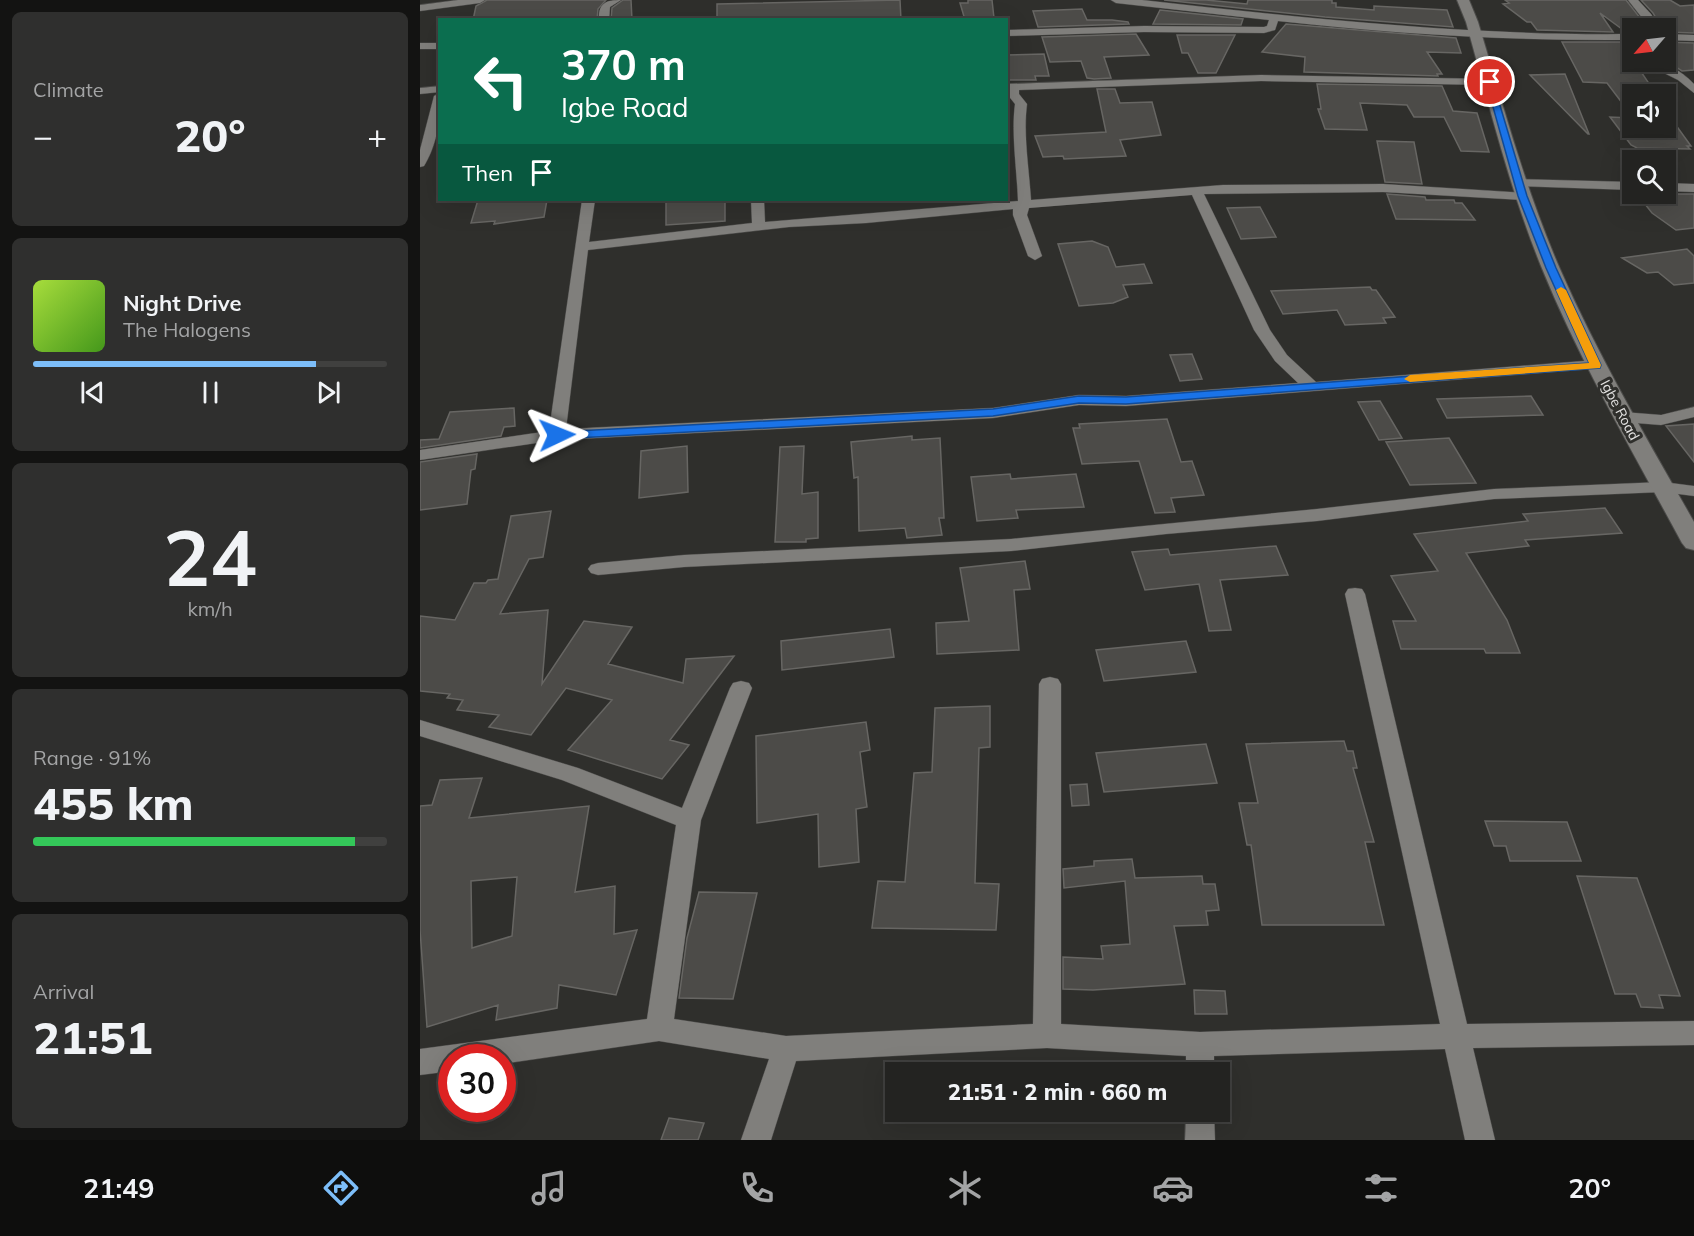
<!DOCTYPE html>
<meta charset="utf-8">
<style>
:root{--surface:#232321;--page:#2f2f2e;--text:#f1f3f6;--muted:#a3a4a5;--line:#40403f;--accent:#7dbef9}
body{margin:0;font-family:Mulish,sans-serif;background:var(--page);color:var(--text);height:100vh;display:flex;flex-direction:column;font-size:22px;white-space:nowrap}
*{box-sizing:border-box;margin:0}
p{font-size:20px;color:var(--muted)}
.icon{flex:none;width:33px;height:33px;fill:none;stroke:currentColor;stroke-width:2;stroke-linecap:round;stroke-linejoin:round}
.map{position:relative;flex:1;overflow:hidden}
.details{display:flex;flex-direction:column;gap:12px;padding:12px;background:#131312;width:420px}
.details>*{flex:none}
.hud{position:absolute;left:18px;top:18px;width:570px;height:183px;border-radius:0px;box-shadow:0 6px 24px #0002,0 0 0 2px var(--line);background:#0b6e4f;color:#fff;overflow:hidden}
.needle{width:39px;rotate:242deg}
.buttons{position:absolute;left:1202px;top:18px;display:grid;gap:12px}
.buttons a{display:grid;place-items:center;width:54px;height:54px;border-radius:0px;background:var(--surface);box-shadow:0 6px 24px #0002,0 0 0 2px var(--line);font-size:30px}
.speed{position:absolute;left:18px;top:1044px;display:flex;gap:12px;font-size:30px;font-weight:700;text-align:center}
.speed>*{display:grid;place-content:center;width:78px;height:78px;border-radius:50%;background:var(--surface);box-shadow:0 6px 24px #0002,0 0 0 2px var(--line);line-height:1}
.speed .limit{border:9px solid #d22;background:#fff;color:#111}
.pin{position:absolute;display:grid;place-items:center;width:51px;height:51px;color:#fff;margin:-26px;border:3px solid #fff;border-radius:50%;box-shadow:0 2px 6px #0007}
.me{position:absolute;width:66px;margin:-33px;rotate:88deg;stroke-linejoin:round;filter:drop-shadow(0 0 4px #0008)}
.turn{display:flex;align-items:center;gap:21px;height:126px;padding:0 24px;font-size:27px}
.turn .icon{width:78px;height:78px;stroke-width:2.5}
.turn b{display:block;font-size:42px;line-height:51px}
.then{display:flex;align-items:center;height:57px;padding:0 24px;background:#0003;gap:12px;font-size:22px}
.big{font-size:45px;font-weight:800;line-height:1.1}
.details .tile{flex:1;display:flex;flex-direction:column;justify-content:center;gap:9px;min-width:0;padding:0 21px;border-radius:9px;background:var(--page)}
.details .dial{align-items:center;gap:0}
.dial b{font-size:78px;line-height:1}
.song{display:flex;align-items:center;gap:18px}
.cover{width:72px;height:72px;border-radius:9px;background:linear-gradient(135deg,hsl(80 70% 55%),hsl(100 70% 35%))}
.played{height:6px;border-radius:3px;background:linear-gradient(90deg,var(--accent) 80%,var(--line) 80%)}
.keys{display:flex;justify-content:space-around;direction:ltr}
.heat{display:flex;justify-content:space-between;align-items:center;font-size:33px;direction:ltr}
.charge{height:9px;border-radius:4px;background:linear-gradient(90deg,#34c759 91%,var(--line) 0)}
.trip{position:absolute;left:465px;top:1062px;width:345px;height:60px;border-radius:0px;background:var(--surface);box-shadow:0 6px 24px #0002,0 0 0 2px var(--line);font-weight:800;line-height:60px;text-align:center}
.tab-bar{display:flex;height:96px;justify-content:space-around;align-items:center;background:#0e0e0d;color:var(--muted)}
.tab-bar .icon{width:42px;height:42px}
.tab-bar .selected{color:var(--accent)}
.tab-bar b{font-size:27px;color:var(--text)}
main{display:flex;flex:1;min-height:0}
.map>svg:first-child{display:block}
</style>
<main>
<section class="details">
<div class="tile"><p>Climate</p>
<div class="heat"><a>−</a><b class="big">20°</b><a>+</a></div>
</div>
<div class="tile">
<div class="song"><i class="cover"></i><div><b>Night Drive</b><p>The Halogens</p></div></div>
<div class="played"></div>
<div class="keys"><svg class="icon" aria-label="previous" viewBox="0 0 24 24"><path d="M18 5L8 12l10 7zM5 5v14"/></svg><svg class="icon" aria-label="pause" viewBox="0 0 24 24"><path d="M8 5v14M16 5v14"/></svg><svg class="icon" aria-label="next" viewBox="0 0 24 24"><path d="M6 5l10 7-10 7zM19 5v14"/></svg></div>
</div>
<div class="tile dial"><b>24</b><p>km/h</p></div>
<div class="tile"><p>Range · 91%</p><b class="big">455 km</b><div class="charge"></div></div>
<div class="tile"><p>Arrival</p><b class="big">21:51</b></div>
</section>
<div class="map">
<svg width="1274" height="1140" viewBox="0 0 1274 1140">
<rect width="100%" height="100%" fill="#2f2f2c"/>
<path fill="#4c4b48" stroke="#676663" stroke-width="1.5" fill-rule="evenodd" d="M67,0H186L178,9L177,20H53L56,6Z
M203,0H211L212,20H191L192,8Z
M480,0L481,20H297V4Z
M548,0H572L574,18L545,20L540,3H548Z
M744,0H786L827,4L828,0H912V3H916V7L954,10V6L1027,10L1033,27L905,17Z
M1085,0H1206L1228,28H1212V32H1206L1180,13L1193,32L1117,30L1111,22H1107L1083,4L1089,3Z
M1221,0H1250L1260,6L1274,5V33L1245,32V28H1242L1233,13Z
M662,9L667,20H692L708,22L709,24L618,27L613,11Z
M740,10L823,19L821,25L733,24Z
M866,24L1036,38L1041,53L1007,52L1022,74H1017L1018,76L884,72L885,57L842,52Z
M716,34L729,55L684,57L691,78L674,79L667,78L661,61L630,62L622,37Z
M757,35H815L796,73H778L768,53H762Z
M1142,42H1201L1230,85L1222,84L1230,94H1212V116L1187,83L1163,82Z
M1245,42L1274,43V70L1262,71L1245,60Z
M624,54L629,76H615L616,80H586V55Z
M1145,74L1169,134H1168L1110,75Z
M897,84L1022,86L1033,111L1057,113L1069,152L1041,151L1024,117H994L987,105L940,103L947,130L905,129L898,109H901Z
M677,89H695L700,103L732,102L741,135L700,140L706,156L644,159L643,156L623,157L615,136L686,132Z
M1245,113L1258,128L1271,146H1267L1270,149L1217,148L1211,145L1190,117L1212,118V128H1245Z
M957,141L994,142L1002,184L965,182Z
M967,194L1005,197L1006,200H1034L1035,203H1042L1055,220L976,219Z
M1217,194H1274V228L1256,230L1232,213Z
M58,200H127L124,217L74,224L75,221L51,223Z
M246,200H305V221L246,225Z
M840,207L856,237L821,239L807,208Z
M672,241L688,247L696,267L724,264L732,283L703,285L708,297L693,303L659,306L638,244Z
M1267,249L1274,256V283L1254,285L1238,272L1227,273L1202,258Z
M950,287L952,290H956L975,317L963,318L966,323L925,325L917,310L863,314L851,291Z
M772,354L782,379L760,381L750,355Z
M1111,396L1123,415L1027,418L1017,399Z
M960,401L982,438L959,440L938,402Z
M94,408L95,426L84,427L81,436L0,448V440L19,439L30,412Z
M747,419L761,462L772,461L784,495L751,498L755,512L735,513L719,461L662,464L653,428H660L659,424Z
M1274,424V462L1246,426Z
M492,436V440L520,438L524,518H519L522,535L487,538L485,528L439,531L438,477L434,478L431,442Z
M1029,438L1056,483L990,485L966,442Z
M267,446L268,492L219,498L221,451Z
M384,446L382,494L398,492V538L386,539V542H355L360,447Z
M57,454L55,469L51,470L47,504L0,510V462Z
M590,474L591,479L656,474L664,507L596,510L598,518L557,521L551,477Z
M1185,508L1202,533L1105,540L1109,546L1046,553L1087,620L1100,653H1066L1064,649H981L973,621H996L971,576L1018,571L994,534L1108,521L1103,514Z
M131,511L123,557L109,559L80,614L128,610L122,684L164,621L212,627L188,664L263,683L266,659L314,656L250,740L269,745L242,779L148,750L192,700L146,688L111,735L69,727L79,715L37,710L43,700L27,698L30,694L0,691V616L35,620L54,583H66L68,580L78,579L91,516Z
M856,546L868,575L800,580L811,630L789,631L779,584L725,590L712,552L748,549L750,555Z
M605,561L610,589L594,590L599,650L517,654L516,623L549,621L540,568Z
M470,629L474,657L362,670L361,641Z
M766,641L776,672L684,681L676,650Z
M570,706V747L559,748L555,883L579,884L576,930L452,928L458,881L485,882L494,773L512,772L515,708Z
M446,722L450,750L440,752L447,807L436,809L439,862L399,867L398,814L337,823L336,736Z
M924,741L927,751H933L937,768H933L954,842H945L964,925H842L831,845H827L819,803H838L826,744Z
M786,744L797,783L684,792L676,753Z
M62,778L49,818L169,806L155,892L195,886L194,934L217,930L196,995L139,985L137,1008L76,1020L78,1005L7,1027L0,930V806L12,805L20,780ZM97,877L92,936L52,948L51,881Z
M667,784L669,805L652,806L650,785Z
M1065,821L1147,822L1161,861H1090L1086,846H1074Z
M712,859L715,878L782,876L783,884H795L799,910L786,911L788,925L754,926L765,984L673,990L643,989V957L683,959L681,946L710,944L705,881L644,888L643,869L674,866V861Z
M1157,876L1217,878L1260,996L1239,995L1243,1008L1221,1007L1216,994H1195Z
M279,892L337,893L313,999L259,998L267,938Z
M774,990L805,991L807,1014H775Z
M249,1118L284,1123L278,1140H241Z"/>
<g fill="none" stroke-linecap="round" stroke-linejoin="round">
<defs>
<path id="minor" d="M38,0H65L60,3L0,11V5Z
M201,0L190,7L189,20H179C178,3 186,0 201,0Z
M691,0H722C885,18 1047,36 1212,34V40C1093,41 976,34 858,21L855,30L844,33L724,32L586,36V30L724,26L844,27L847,26L849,20L696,3Z
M1208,0H1218L1231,14L1240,28H1230Z
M1245,34L1274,35V41L1245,40Z
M0,43H20V49H0Z
M1232,62C1246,61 1264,73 1274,84V93L1258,80L1240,71Z
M841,75L1070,79L1075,82L1070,85L841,81L599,90V94L607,104C603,134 609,168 611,200L803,185L963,184L1108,193L1109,196L1108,199L1103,200L963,192L784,194L850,330L867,355L896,382L1176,360L1182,362L1184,365L1182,368L706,406L659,405L573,418L137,440L0,460V450L129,431L162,200H175L169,242L332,223L331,200H344L345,222L598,201C597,170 591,134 595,104L587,94L586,84ZM772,195L834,330L855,361L878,383L706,396L659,395L573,408L146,429L168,250L369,227L446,223L593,209V215L608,256L615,260L622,256L607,215L609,208Z
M20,86V92L0,94V88Z
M20,93C20,119 18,143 4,166L0,167V150L14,96Z
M1099,179L1212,182V190L1094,186L1093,183L1094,180Z
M1245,183L1274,184V192L1245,191Z
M1274,407V417L1241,425L1203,422L1195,417L1203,412L1241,415Z
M1243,482L1274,486V496L1243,492L1074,499L897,521L746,534L591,551L264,567L178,575L171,573L168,569L171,565L178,563L264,555L591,539L897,509L1074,489Z
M935,588L942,589L945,594L1047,1024L1274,1021V1045L1053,1048L1075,1140H1045L1025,1049L794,1056V1072H766V1056L627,1048L376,1061L351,1140H321L349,1059L239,1041L82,1064V1058H32V1071L0,1075V1049L227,1019L256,825L142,780L0,736V720L158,768L262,808L310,688L313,683L321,681L329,683L332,688L281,820L254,1019L366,1036L613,1024L619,684L622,679L630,677L638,679L641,684V1024L780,1032L1020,1024L925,594L928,589Z
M766,1112H794L795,1140H765Z"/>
<path id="tertiary" d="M1037,0H1049L1058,22C1083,105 1105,189 1140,269C1178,356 1227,439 1274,522V550L1266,548L1262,543C1213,452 1160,362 1121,266C1089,187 1069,104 1046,22Z"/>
</defs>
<use href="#minor" stroke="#4c4c4a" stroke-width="1"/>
<use href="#tertiary" stroke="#4c4c4a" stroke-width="2"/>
<use href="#minor" fill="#807f7c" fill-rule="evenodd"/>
<use href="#tertiary" fill="#807f7c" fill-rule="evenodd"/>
</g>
<path fill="#1a73e8" stroke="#114b97" stroke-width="1.5" d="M1070,79L1073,82L1107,196L1136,268L1181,365L1180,368L706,404L659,403L573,416L137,439L131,435L137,432L573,409L659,396L706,397L1169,363L1126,268L1098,196L1066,82Z"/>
<path fill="#f59e0b" d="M1141,287L1146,290L1181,365L1180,368L990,382L984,379L990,375L1169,363L1136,290Z"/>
<g text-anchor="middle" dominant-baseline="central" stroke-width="6" stroke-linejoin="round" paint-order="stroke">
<g font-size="14" fill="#e4e3e2" stroke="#2f2f2c">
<text transform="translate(1200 410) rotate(62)">Igbe Road</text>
</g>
</g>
</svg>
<div class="buttons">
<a><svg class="needle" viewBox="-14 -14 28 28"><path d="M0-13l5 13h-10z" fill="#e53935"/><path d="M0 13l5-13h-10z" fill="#a3a4a5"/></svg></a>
<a><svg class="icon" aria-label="sound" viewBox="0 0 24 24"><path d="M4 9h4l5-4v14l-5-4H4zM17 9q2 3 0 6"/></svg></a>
<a><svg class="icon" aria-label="search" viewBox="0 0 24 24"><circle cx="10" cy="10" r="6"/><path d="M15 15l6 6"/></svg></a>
</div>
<div class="speed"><div class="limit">30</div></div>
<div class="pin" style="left:1070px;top:82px;background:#d93025"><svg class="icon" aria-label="arrive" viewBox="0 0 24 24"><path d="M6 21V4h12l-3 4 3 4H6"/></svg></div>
<svg class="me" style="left:137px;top:435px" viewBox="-20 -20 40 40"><path d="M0-17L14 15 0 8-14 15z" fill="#1a73e8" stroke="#fff" stroke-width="4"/></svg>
<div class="trip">21:51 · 2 min · 660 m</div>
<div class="hud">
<div class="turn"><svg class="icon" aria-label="left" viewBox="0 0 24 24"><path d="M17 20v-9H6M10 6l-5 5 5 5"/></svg><div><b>370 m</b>Igbe Road</div></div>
<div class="then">Then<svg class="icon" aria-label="arrive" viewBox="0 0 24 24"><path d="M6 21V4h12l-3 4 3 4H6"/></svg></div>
</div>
</div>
</main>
<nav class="tab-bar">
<b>21:49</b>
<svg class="icon selected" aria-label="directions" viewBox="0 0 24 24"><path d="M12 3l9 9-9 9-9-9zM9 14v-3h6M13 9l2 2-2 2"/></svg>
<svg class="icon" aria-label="music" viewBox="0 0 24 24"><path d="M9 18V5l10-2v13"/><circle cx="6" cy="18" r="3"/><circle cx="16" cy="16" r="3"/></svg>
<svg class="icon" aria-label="phone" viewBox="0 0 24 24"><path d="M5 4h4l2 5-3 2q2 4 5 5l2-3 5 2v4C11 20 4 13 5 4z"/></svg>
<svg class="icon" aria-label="climate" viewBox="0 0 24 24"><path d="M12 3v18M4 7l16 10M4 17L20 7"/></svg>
<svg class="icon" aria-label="car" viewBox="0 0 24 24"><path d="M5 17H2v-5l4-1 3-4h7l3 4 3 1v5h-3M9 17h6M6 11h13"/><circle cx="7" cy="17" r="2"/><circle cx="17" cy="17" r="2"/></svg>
<svg class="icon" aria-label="filters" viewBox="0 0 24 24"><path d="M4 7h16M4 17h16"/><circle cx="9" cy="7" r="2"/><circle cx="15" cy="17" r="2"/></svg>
<b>20°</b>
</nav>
